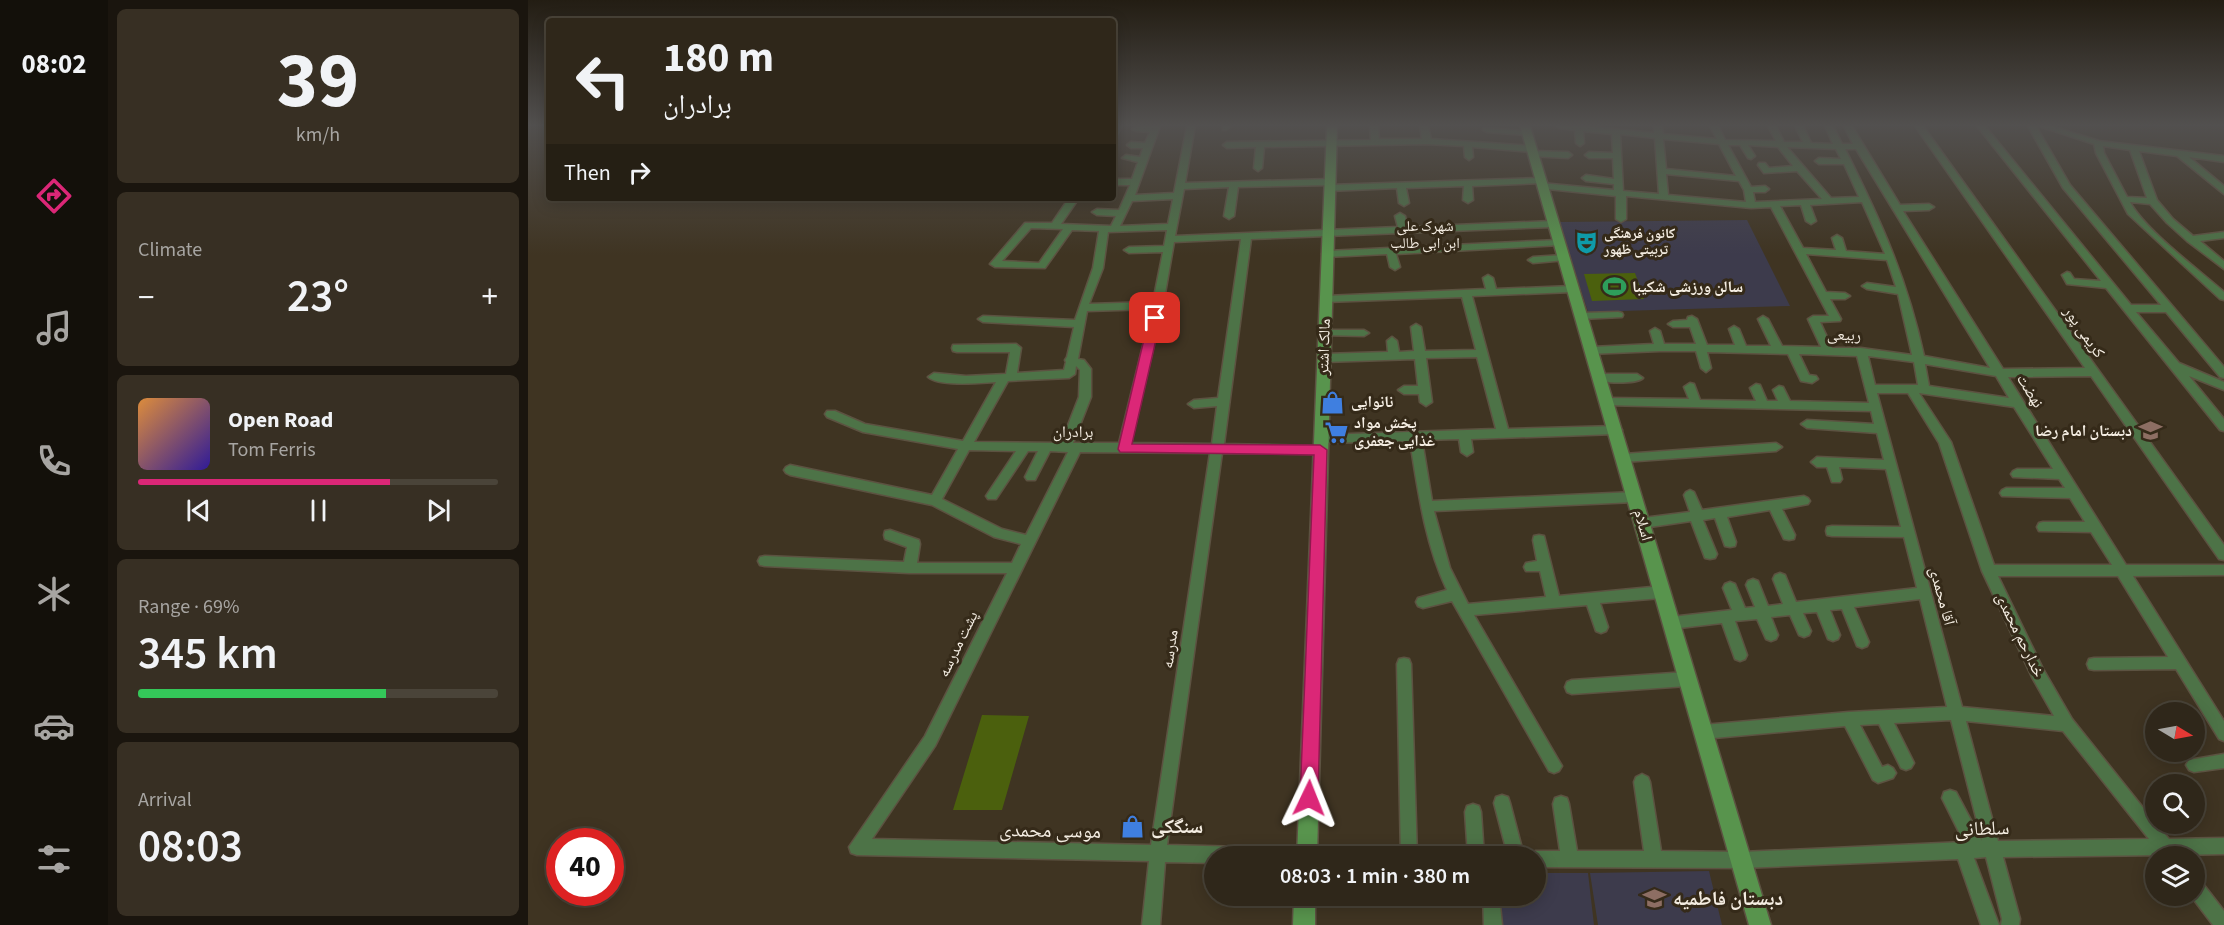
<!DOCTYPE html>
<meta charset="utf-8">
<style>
:root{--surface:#2f271a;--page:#372f23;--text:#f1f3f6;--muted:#a7a5a2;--line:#4a4439;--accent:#db2777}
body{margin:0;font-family:"Source Sans 3","Noto Naskh Arabic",sans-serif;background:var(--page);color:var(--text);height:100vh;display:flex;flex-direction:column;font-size:22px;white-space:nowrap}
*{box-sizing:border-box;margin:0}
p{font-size:20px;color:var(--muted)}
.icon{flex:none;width:33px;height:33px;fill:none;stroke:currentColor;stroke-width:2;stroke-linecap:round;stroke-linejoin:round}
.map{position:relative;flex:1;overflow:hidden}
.drawer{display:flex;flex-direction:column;gap:9px;padding:9px;background:#1a150e;width:420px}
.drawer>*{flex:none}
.top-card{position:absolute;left:18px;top:18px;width:570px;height:183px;border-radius:6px;box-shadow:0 3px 15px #0003,0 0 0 2px var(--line);background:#2f271a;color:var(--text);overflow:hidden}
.needle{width:39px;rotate:100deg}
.buttons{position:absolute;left:1617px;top:702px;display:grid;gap:12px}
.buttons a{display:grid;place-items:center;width:60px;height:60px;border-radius:50%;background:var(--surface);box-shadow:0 3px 15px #0003,0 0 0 2px var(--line);font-size:30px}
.speed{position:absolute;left:18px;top:828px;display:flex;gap:12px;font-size:30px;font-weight:700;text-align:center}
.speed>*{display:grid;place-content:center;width:78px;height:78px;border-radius:50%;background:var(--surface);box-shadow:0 3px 15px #0003,0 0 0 2px var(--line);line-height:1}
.speed .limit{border:9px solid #d22;background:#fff;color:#111}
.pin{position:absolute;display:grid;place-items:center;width:51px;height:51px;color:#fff;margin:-26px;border-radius:12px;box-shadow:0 3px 9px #0006}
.me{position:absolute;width:66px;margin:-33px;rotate:2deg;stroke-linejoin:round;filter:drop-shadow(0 0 4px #0008)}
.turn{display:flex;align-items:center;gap:21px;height:126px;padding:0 18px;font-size:27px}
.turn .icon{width:78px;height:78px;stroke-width:2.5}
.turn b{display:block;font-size:42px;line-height:51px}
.then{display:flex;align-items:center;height:57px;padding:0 18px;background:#0003;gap:12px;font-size:22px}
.big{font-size:45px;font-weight:600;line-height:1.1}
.drawer .tile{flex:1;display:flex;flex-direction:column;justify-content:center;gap:9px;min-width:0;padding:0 21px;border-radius:9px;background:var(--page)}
.drawer .dial{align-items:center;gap:0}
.dial b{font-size:78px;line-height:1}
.song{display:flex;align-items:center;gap:18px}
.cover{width:72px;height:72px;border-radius:9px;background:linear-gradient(135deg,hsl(30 70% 55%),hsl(250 70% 35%))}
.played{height:6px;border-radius:3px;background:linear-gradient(90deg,var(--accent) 70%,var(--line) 70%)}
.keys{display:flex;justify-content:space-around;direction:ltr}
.heat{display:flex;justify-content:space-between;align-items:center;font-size:33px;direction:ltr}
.charge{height:9px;border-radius:4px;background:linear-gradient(90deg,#34c759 69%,var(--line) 0)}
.trip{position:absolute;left:676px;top:846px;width:342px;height:60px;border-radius:30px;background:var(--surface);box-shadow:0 3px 15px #0003,0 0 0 2px var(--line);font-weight:600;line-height:60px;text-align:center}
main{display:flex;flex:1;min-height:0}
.tabs{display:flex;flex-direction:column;width:108px;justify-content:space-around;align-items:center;background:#13100a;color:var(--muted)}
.tabs .icon{width:42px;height:42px}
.tabs .selected{color:var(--accent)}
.tabs b{font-size:27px;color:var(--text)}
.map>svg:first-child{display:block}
</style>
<main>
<nav class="tabs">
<b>08:02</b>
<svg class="icon selected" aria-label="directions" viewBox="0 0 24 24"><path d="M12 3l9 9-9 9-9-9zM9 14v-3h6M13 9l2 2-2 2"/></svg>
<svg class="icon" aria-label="music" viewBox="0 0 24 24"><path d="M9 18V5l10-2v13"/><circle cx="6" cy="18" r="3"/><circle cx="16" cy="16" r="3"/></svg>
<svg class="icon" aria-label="phone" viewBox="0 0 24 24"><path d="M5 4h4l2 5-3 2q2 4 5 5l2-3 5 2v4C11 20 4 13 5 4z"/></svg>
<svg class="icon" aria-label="climate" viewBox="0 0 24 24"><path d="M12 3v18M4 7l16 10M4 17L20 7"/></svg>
<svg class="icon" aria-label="car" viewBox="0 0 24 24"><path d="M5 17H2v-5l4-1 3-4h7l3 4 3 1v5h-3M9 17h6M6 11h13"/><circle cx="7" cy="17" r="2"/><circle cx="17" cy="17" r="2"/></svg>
<svg class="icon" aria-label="filters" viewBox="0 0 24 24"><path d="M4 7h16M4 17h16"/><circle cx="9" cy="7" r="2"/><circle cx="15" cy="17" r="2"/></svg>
</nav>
<section class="drawer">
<div class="tile dial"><b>39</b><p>km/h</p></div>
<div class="tile"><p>Climate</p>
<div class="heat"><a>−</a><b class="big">23°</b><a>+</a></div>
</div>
<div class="tile">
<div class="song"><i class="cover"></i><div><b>Open Road</b><p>Tom Ferris</p></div></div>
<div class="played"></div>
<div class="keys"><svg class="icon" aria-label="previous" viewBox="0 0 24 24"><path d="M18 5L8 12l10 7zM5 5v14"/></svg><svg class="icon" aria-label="pause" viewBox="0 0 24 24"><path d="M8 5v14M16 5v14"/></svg><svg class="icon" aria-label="next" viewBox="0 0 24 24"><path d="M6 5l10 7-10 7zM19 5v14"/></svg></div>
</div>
<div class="tile"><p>Range · 69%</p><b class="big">345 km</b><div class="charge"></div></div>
<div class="tile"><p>Arrival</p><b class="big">08:03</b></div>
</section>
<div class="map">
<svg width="1696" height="925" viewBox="0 0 1696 925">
<rect width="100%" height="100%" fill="#3f3422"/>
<path fill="#3d3b4c" d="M1219,220L1262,306L1060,312L1031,222Z
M1181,871L1194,925H1070L1062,873Z
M1008,873H1060L1066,925H968L967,896H1008Z"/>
<path fill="#4b600d" d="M1107,273L1116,299L1064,301L1056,274Z
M454,715L501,716L474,810H425Z"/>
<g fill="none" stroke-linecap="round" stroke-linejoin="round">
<defs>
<path id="street" d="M586,126H594L588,136H585Z
M624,126H632L607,195L646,193L659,126H667L657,183L802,179L806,182L802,185L710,187L706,216L701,219L696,216L701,187L656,189L647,236L870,227L867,216L872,213L877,216L879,227L1024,221L1029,224L1024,227L723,239L696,444L792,446L798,450L792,454L694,453L639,845L750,848L756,850L758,856H687V863L637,862L632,925H614L621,861L329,855L323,853L321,847L397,736L479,573H381L237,566L232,565L230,561L232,557L237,556L376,562L379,547L357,539L356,535L357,531L362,530L391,540L392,544L389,563H484L493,544L466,537L404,505L262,475L258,473L256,470L258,467L262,465L404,495L430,449L335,432L299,417L297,414L299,411H307L337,424L435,441L468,382C453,383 411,387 400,377L406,373L438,376L478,374L482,352H429L425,351L424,348L425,345L488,344L493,348L489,373L536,370L538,362L537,360L539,357L546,327L455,322L450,319L455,316L547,320L565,268L571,231L544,230L517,268L467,267L462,264L497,223H524L541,198H551L533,224L583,226L588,216L569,215L564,212L569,209L591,210L602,185H585V179H604L610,162L594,158L598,155L612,157L615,148H603L599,145L603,142L617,143L622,132L608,131L604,129L608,127ZM645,199L640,224L592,226L604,201ZM503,228L535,229L511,263L474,261ZM639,230L636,246L601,247L596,250L601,253L635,252L625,302L561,304L575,268L580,232ZM713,239L690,398L666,400L660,404L666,408L689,406L684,444L603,443L635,305L646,242ZM624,309L591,443H545L563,397V369L556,360L550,359L559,311ZM548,366L552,370L551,397L533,443L446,442L480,381L541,378L547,374ZM441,450L488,451L458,496L460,499H468L500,451H510L497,477L499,480H507L522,451L540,452L498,535L474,529L414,499ZM552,452L682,453L623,845L344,839L407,746Z
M695,126H703L698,130H695Z
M842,126H850L851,139H894L892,126H900L903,139L1004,146L1008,149L1004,152L944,147L945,157L941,160L937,157L936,146L899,144L736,147L734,168L730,171L726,168L728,147L699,148L695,145L699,142L843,140Z
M1028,126H1055L1126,133V126H1134L1135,134L1189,139L1182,126H1190L1197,140L1248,141L1240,126H1248L1256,142H1275L1267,126H1275L1283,143L1305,144L1297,126H1305L1314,144H1325L1316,126H1324L1372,205L1401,204L1406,207L1401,210L1375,211L1475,369L1557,368L1387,126H1395L1696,545V560L1691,559L1563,376L1480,377L1598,565H1696V575L1605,576L1696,721V741L1691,739L1648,669L1566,670L1561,669L1559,664L1561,659L1566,658L1640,657L1590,576H1470L1515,669L1544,719L1628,824L1641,839L1696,838V854L1653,855V856L1634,855L1475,857L1492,919L1491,925H1473L1474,919L1458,857L1446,858L1471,925H1453L1430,859L1214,868L1008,867V856H1001L1002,853L1008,851H1032L1025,804L1027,798L1033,796L1039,798L1041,804L1049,851H1116L1106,782L1108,777L1114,774L1120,777L1122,782L1133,851L1214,852L1436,842L1414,798L1416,792L1422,790L1428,792L1454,841L1423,720L1366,723L1386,763L1383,768L1378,770L1373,768L1351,724L1332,725L1354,767L1360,765L1365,768L1368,773L1365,778L1350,783L1345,780L1317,726L1175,739L1170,737L1167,732L1170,727L1175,725L1321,712L1419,707L1392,599L1326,607L1341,642L1339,646L1334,648L1329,646L1314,609L1302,610L1312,635L1310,639L1305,641L1300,639L1289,612L1275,613L1283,631L1281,635L1276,637L1271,635L1262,615L1243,617L1250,635L1248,639L1243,641L1238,639L1229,619L1207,621L1219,655L1217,659L1212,661L1207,659L1194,623L1143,629L1138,627L1136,623L1138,619L1143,617L1204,610L1195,588L1197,584L1202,582L1207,584L1217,608L1227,607L1218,585L1220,581L1225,579L1230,581L1240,606L1255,604L1245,579L1247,575L1252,573L1257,575L1268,602L1389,588L1376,537L1304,536L1299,535L1298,531L1299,527L1304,526L1373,527L1358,469L1311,467L1314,479L1312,482H1304L1299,467H1289L1283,462L1289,457L1356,460L1349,433L1279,428L1273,424L1279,420L1346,424L1343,411L1075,405L1073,402L1075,399L1079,398L1161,399L1156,387L1162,383L1166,384L1172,400L1228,401L1222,388L1228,384L1232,385L1239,401H1250L1245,390L1251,386L1255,387L1262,401L1341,403L1329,356L1271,354L1281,375L1288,376L1290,379L1284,383L1273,381L1260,354L1179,352L1183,368L1178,372L1173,368L1168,351H1132L1060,354L1059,351L1064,347L1126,344L1122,331L1127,328L1132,331L1136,344H1168L1162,327H1145L1140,324L1145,321L1159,320L1160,317L1164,316L1169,319L1179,345H1207L1201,329L1206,326L1211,329L1218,346H1243L1230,319L1235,316L1240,319L1254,346L1293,347L1280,319L1285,316H1301L1243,207L1223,208L1098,196V219L1093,222L1088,219V196L1010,188V184L1013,183L1086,190V184L1058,181L1054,178L1058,175L1086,179L1085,158H1061L1057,155L1061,152L1085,153L1084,134L1055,131L1056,143L1052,146L1048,143L1047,130L1032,128ZM1092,134L1127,138L1131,194L1095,191ZM1135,139L1191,144L1208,176L1138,169ZM1200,145H1212L1220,158L1223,159L1227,156L1220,145L1250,147L1265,166L1241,168L1237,163H1231L1230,165L1236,173L1269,171L1294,199L1227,202L1225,192H1237L1241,189L1237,186L1223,187ZM1259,147L1308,149L1313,159L1291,158L1287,161L1291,164H1316L1331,197L1303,198ZM1317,149H1328L1462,368L1396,356C1379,278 1352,219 1317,149ZM1138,174L1211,181L1216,190L1218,202L1140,195ZM1334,202L1357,254L1318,251L1314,238L1309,235L1304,238L1308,250L1275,248L1252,206L1273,205L1278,221L1283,224L1288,221L1282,205ZM1278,254L1359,260L1368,287L1339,283L1334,286L1339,289L1370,294L1384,355L1333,348H1304L1292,322L1312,321L1313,319L1302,299H1317L1322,296L1317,293L1298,292ZM1340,356L1386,362L1390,385H1347ZM1397,364L1468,376L1481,398L1401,386ZM1349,393H1380L1411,443L1454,571L1505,679L1526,716L1434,707ZM1391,393L1486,407L1525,469H1489L1485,471L1483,474L1485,477L1531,479L1537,488H1478L1474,490L1472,493L1474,496L1542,498L1557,522H1515L1511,523L1509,527L1511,531L1563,532L1584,565H1466L1423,442ZM1438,721L1535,731L1621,839L1470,841Z
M1449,126H1457L1603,305H1633L1535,188L1500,126H1508L1542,185L1696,367V378L1692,377L1638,312H1608L1651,363L1696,382V390L1661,376L1696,419V431L1692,430L1578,288L1539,284L1534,275L1539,272L1542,273L1546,279L1573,281Z
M1511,126H1523L1571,141L1696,156V162L1661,157L1696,186V194L1649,156L1611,151L1629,200L1645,219L1665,236L1696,232V238L1672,241L1696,261V269L1659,241L1639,223L1622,204L1602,202C1617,230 1671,270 1696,292V300L1692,299L1600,214L1568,153L1566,144ZM1575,146L1602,150L1619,198L1599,197L1576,153Z
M956,128L999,131L1003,133L999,135L959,132L955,130Z
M1005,151L1040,152L1044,155L1040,158L1002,156V152Z
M1011,178L1014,179V183L944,186L945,200L940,203L935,200L936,186L878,188L881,203L876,206L871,203L869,188L801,191L797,188L801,185Z
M1030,240L1035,243L1033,245L868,254L872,267L867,270L862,267L859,254L799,257L794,254L799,251Z
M1035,255L1040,258L1038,260L1005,263L1000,260L1005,257Z
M960,275L965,278L968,289L1044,286L1049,289L1044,292L944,296L980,429L1088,426L1094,430L1088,434L943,439L945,452L939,456L933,452L931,439L894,440L904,501L1107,492L1111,494L1113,497L1111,500L1107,502L906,511L922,568L940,604L1018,597L1012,571H998L996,567L998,563L1009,561L1005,540L1006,536L1011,535L1016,536L1031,596L1134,586L1139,588L1141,592L1139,596L1134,598L1072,603L1080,627L1078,631L1073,633L1068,631L1059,605L946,615L1031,761L1034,766L1031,771L1026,773L1021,771L924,601L895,608L890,606L888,602L890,598L919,590C897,544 890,491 882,441L793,443L787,439L793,435L968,429L949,357L898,358L904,402L898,406L892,402L891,394H876L870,390L876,386H890L887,359L796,362L791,358L796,354L860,352L859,341L864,337L869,341L871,352L886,351L883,327L888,324L893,327L897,351L948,350L934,297L798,302L793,299L798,296L958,289L955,278Z
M1090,312L1094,313L1095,315L1094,317L1053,319L1048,316L1053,313Z
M796,330H836L841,333L836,336L792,335L791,333L792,331Z
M1072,374H1109L1115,378C1108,384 1073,384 1066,378Z
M1248,443L1254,447L1248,451L1096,462L1090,458L1096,454Z
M1162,490L1166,492L1174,510L1276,496L1280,498L1282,501L1280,504L1254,509L1267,535L1266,539L1261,540L1256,539L1242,510L1199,517L1208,542L1207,546L1202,547L1197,546L1187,518L1175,520L1189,554L1187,558L1182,559L1177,558L1163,521L1115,528L1111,527L1109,523L1111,519L1115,518L1162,512L1156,495L1158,492Z
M876,658L881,659L883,664L889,856H873L869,664L871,659Z
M1159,672L1164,674L1166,679L1164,684L1159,686L1044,694L1039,692L1037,687L1039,682L1044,680Z
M1696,754V768L1666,772L1661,770L1658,765L1661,760Z
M974,795L980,797L982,803L996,856H980L966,803L968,797Z
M945,804L951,806L953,812L956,856H940L937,812L939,806Z
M1666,878L1672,880L1696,911V925H1685L1663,896H1666Z
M955,896H971L974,925H956Z"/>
<path id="secondary" d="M799,126H809L789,856H769Z
M992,126H1002L1243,925H1221Z
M766,896H787V925H765Z"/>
</defs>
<use href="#street" stroke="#5c5241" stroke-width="3"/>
<use href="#secondary" stroke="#5c5241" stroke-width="3"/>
<use href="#street" fill="#4d7347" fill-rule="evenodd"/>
<use href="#secondary" fill="#58944d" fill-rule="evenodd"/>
</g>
<linearGradient id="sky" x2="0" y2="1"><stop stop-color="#231d13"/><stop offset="0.49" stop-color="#52504f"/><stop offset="1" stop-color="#52504f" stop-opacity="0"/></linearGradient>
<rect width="1696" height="255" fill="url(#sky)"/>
<path fill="#db2777" stroke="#8e194d" stroke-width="1.5" d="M627,314L633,318L604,444L792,445L799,450L790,798L787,804L781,807L774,804L772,798L786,455L592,452L590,449L621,318Z"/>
<defs>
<symbol id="theatre-bare" viewBox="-9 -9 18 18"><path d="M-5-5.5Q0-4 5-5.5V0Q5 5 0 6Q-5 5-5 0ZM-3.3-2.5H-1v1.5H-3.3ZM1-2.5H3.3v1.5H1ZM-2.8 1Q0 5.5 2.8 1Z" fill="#0f9aa8" stroke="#352a19" stroke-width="2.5" paint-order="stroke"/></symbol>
<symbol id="stadium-bare" viewBox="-9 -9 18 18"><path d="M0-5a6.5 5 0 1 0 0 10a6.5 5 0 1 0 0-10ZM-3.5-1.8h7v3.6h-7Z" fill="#2e9e5b" stroke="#352a19" stroke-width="2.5" paint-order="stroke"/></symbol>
<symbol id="shop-bare" viewBox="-9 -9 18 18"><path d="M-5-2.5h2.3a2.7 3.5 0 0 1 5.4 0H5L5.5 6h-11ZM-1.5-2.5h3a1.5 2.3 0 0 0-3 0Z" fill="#3f7fe0" stroke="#352a19" stroke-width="2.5" paint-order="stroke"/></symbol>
<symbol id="school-bare" viewBox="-9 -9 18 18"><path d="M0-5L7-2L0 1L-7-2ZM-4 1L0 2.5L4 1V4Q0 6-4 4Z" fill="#8d6e63" stroke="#352a19" stroke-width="2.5" paint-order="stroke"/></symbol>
<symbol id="supermarket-bare" viewBox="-9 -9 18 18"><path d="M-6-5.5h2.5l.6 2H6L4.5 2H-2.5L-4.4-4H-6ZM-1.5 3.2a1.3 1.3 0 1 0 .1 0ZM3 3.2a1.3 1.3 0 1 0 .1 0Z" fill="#3f7fe0" stroke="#352a19" stroke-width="2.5" paint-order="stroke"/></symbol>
</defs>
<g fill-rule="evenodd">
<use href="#theatre-bare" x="1042" y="226" width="33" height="33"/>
<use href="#stadium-bare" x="1070" y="270" width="33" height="33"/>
<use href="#shop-bare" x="788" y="386" width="33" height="33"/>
<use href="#school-bare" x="1606" y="414" width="33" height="33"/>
<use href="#supermarket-bare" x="792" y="416" width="33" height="33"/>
<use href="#shop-bare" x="588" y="810" width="33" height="33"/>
<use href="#school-bare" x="1110" y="882" width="33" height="33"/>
</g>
<g text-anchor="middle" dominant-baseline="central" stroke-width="6" stroke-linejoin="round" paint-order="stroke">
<g font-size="14" font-weight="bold" fill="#f4ede2" stroke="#352a19" text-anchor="start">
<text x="1076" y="234">کانون فرهنگی<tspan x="1076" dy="16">تربیتی ظهور</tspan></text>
</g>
<g font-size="15" fill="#f4ede2" stroke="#352a19">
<text x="897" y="226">شهرک علی<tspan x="897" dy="17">ابن ابی طالب</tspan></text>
</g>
<g font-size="16" font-weight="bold" fill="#f4ede2" stroke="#352a19" text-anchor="start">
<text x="1104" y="287">سالن ورزشی شکیبا</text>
<text x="823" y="402">نانوایی</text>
<text x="826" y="423">پخش مواد<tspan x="826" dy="18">غذایی جعفری</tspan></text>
<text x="1604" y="431" text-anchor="end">دبستان امام رضا</text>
</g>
<g font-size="16" fill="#f4ede2" stroke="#352a19">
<text transform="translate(1556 332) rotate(55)">کریمی پور</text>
<text transform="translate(1316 335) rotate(2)">ربیعی</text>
<text transform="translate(796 347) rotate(-88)">مالک اشتر</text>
<text transform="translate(1502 391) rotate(58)">نهضت</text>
<text x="545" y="432">برادران</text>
<text transform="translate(1115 525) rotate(74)">اسلام</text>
<text transform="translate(1414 596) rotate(75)">آقا محمدی</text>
<text transform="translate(1492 635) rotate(64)">خدارحم محمدی</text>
<text transform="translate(430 644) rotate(-64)">پشت مدرسه</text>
<text transform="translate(642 649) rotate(-82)">مدرسه</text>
</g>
<g font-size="20" font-weight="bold" fill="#f4ede2" stroke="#352a19" text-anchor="start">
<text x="623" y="827">سنگکی</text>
<text x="1145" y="899">دبستان فاطمیه</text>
</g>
<g font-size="20" fill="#f4ede2" stroke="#352a19">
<text transform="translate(1454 829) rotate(-2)">سلطانی</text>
<text transform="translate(522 831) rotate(1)">موسی محمدی</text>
</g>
</g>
</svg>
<div class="buttons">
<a><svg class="needle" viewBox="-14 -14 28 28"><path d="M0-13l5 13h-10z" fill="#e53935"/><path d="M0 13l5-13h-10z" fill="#a7a5a2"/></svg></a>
<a><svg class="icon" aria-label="search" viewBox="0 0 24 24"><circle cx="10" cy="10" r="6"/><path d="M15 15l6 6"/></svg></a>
<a><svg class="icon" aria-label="layers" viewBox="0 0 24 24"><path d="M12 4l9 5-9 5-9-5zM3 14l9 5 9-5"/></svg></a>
</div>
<div class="speed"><div class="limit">40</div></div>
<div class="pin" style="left:627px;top:318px;background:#d93025"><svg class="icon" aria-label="arrive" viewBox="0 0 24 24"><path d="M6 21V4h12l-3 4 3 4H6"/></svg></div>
<svg class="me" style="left:781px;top:798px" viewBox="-20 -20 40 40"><path d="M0-17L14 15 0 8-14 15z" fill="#db2777" stroke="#fff" stroke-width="4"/></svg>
<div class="trip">08:03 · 1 min · 380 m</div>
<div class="top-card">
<div class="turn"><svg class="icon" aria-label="left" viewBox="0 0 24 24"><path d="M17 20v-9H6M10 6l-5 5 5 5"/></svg><div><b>180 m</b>برادران</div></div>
<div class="then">Then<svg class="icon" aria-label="right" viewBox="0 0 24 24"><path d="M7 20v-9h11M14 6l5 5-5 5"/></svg></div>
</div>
</div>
</main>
